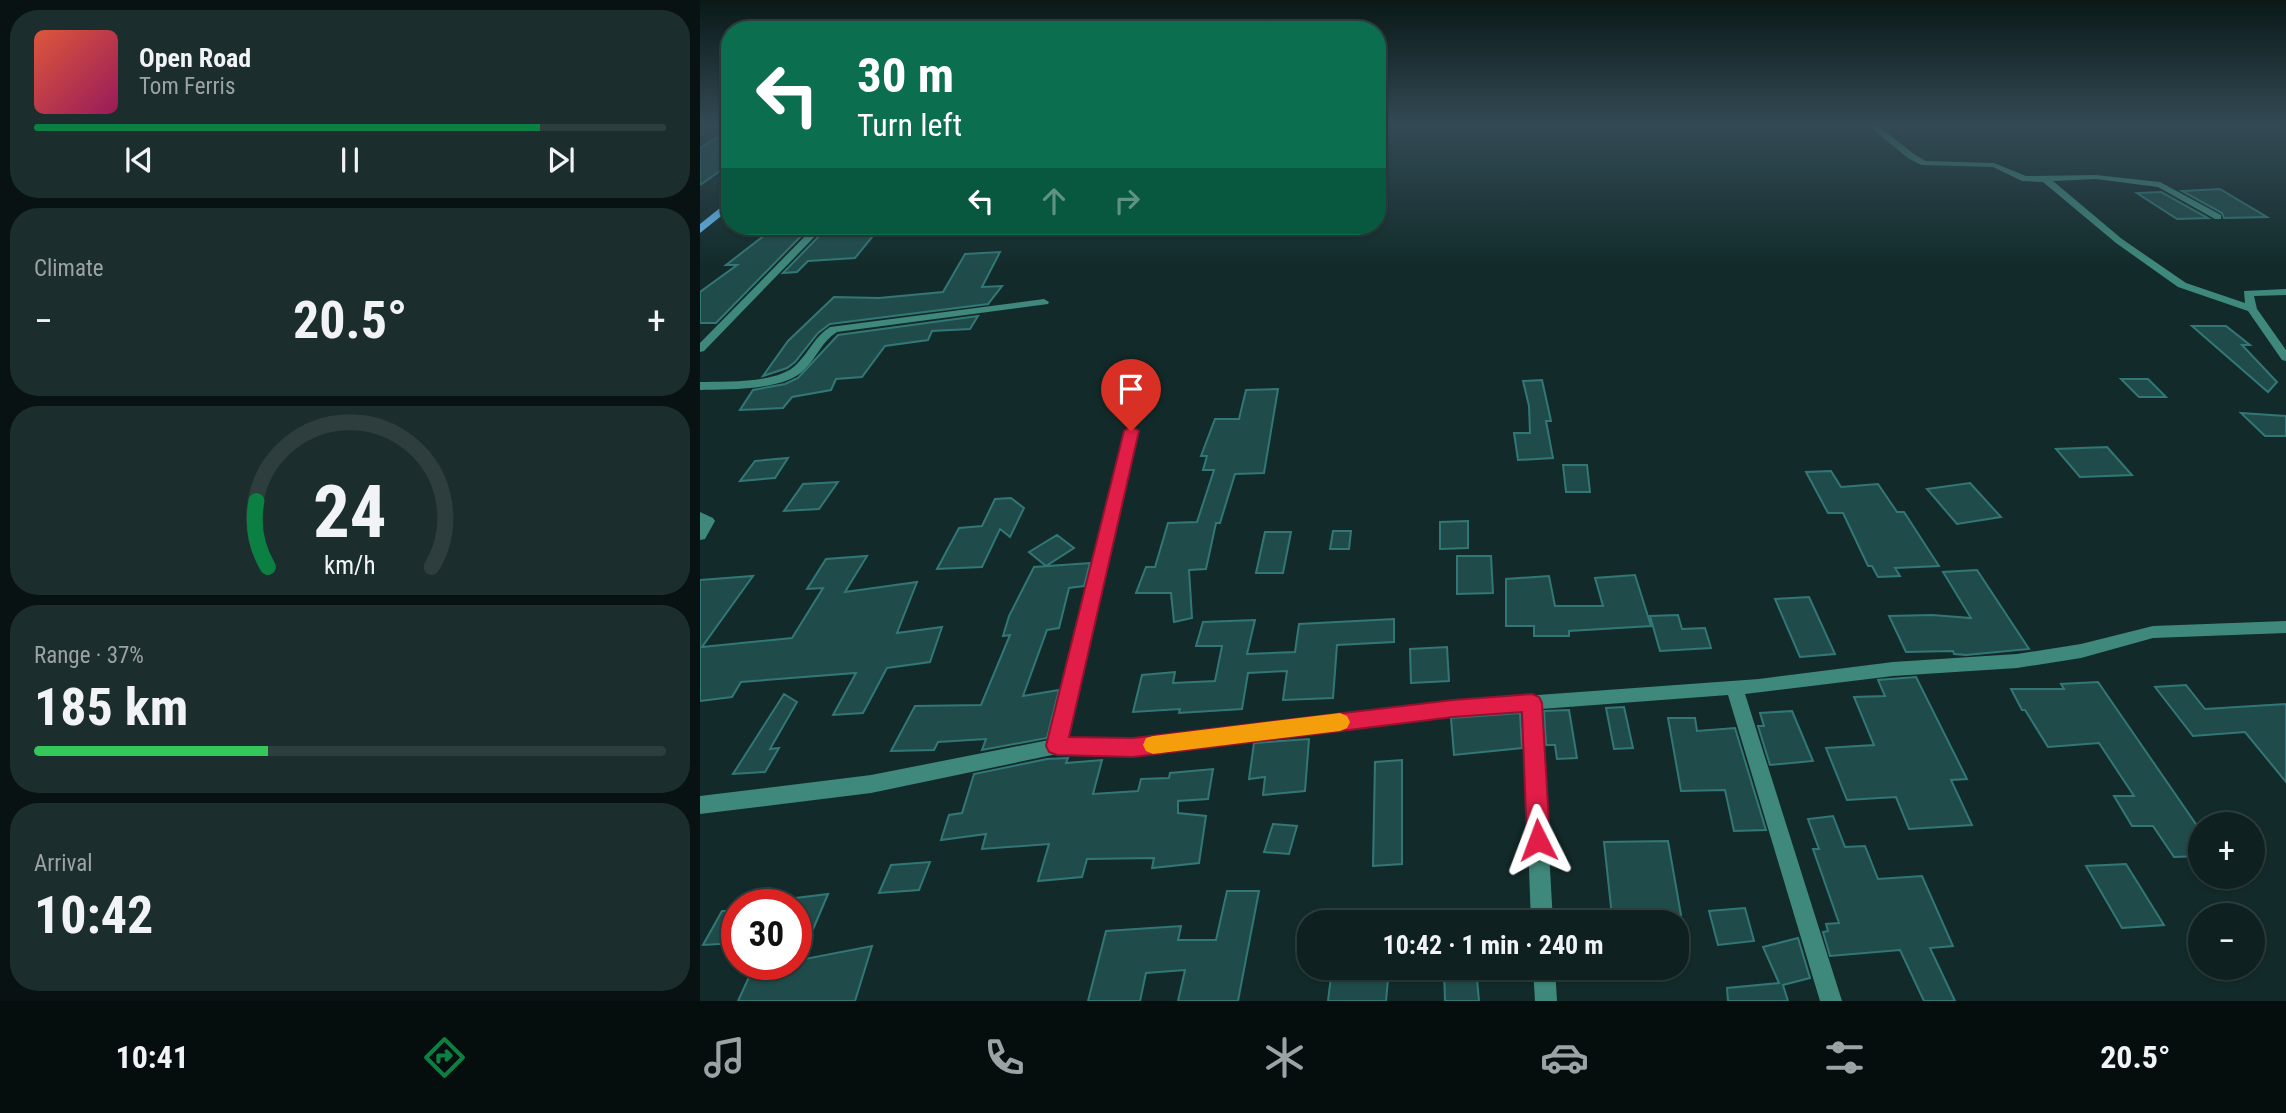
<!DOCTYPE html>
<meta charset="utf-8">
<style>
:root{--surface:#0e2020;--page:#1c2d2d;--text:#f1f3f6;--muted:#9ba3a5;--line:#2e3e3e;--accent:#0b8043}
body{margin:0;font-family:"Roboto Condensed",sans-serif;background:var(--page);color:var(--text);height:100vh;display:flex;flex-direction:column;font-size:26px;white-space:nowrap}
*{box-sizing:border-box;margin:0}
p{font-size:23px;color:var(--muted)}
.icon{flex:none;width:38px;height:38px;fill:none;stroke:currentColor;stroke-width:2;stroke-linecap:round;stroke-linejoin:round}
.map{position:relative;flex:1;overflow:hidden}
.drawer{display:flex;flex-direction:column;gap:10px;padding:10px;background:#081212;width:700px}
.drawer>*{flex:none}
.top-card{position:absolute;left:21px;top:21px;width:665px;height:214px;border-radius:28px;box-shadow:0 2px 5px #0004,0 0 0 2px var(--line);background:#0b6e4f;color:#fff;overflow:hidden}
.tools{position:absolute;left:1488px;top:812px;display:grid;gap:14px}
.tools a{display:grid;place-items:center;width:77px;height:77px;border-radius:50%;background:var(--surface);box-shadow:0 2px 5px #0004,0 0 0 2px var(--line);font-size:35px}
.speed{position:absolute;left:21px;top:889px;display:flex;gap:14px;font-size:35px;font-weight:700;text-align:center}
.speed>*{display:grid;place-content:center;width:91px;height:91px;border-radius:50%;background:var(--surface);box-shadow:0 2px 5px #0004,0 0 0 2px var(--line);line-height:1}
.speed .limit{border:10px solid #d22;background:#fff;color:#111}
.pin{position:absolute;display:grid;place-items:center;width:60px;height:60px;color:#fff;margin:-72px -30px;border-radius:50% 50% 50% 0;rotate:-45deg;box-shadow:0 0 7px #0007}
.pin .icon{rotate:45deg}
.me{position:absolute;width:77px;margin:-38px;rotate:357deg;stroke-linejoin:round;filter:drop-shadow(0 0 5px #0008)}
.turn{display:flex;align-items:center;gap:24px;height:147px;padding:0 21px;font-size:32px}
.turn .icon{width:91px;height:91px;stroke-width:2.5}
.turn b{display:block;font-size:49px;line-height:60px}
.lanes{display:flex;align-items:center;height:66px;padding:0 21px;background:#0003;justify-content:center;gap:35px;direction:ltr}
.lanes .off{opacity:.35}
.big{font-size:52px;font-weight:700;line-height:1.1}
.drawer .tile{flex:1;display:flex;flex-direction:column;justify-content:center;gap:10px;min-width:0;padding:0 24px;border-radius:28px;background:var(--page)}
.drawer .dial{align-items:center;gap:0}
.dial svg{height:182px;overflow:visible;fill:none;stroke:var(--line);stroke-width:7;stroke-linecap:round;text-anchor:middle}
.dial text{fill:var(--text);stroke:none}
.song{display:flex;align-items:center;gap:21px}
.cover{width:84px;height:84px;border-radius:10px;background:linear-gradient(135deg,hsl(10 70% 55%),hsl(330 70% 35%))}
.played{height:7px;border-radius:4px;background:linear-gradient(90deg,var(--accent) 80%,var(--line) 80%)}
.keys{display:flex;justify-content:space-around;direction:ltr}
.heat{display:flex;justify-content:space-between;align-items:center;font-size:38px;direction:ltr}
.charge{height:10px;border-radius:5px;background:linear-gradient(90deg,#34c759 37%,var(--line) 0)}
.trip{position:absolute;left:597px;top:910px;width:392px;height:70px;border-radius:28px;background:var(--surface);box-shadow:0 2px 5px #0004,0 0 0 2px var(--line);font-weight:700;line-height:70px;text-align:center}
.dock{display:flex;height:112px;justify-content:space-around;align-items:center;background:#060d0d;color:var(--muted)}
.dock .icon{width:49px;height:49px}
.dock .selected{color:var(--accent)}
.dock b{font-size:32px;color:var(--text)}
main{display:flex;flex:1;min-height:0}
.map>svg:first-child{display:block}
</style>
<main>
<section class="drawer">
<div class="tile">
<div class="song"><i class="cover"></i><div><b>Open Road</b><p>Tom Ferris</p></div></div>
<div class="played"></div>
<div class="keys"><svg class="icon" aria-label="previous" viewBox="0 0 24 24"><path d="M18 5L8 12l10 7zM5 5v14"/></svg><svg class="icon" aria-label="pause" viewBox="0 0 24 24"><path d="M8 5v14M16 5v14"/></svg><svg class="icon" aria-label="next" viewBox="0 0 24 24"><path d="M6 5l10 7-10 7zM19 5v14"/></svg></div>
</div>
<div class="tile"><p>Climate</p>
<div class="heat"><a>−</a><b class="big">20.5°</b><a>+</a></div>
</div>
<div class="tile dial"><svg viewBox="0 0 100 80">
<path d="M14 69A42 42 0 1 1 86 69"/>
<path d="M14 69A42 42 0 0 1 9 40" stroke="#0b8043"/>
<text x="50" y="56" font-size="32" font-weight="700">24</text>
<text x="50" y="72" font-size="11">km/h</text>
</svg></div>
<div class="tile"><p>Range · 37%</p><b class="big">185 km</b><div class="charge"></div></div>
<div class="tile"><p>Arrival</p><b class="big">10:42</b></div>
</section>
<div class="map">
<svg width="1586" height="1001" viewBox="0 0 1586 1001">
<rect width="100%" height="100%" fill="#122b2a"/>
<path fill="#1f4c4b" stroke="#327776" stroke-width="2" d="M30,129V164L0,185V148Z
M1520,189L1567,217L1524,218L1522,213L1482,191Z
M1461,192L1508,218L1477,219L1437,193Z
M145,226H181L155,258L108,261L97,272L83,273L125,230H141Z
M107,230L16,323H0V292L37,265H26L70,231Z
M300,252L282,287L302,286L288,304L130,324L118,333L95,362L87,368L63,376L88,341L134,297L179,298L243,292L265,254Z
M278,316L270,329L232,331L228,340L185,346L162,377L136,379L131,390L92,397L83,408L40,410L53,390L85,384L98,378L138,335Z
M1492,326H1526L1550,345H1542L1577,382L1568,392Z
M1421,379H1448L1466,397H1439Z
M842,380L851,421H846L853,458L818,460L814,433H830L829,406L823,381Z
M578,389L564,473L535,474L520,523H516L506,569L489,570L492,618L474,622L471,593H436L446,567H455L468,523L497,522L514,470H503L507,456H501L515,419H539L546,390Z
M1541,413L1586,416V436H1565Z
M1407,447L1432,475L1380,477L1356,449Z
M88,458L75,478L40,481L55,461Z
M863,465H887L890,492H866Z
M1131,471L1141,487L1178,484L1197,512H1204L1239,566L1195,568L1200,576L1178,577L1172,566H1168L1143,513H1128L1106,472Z
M138,482L119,509L84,511L103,484Z
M1270,483L1301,517L1257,524L1227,489Z
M311,498L324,508L310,537L300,529L282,567L237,569L259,528L282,526L295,499Z
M768,521V548L740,549V522Z
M633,531H651L649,549H630Z
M565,532H591L583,573H556Z
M357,535L374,548L346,566L329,552Z
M167,556L145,592L217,582L197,633L242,627L230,662L187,668L163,713L133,715L156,673L41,682L32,697L0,701V580L53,576L2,647L92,638L123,588L107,589L126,559Z
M757,556H791L793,593L757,594Z
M390,563L384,586L369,588L359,628L347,630L323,696L359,690L347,738L282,750L286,739L238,742L234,750L191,751L215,706L281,705L310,635L303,636L309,616L334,567Z
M1277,570L1329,649L1266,655L1254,654L1253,651L1206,652L1189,616L1232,615L1271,618L1243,572Z
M935,575L951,626L869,631V636H834V626H806V579L849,576L855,606H903L895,578Z
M1109,597L1135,654L1100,657L1075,599Z
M978,615L982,629L1005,628L1011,648L960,651L950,616Z
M694,619V642L637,645L633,698L583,700L587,671L548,673L542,709L479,713L480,709L433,712L442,675L475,672L473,683L515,681L522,646H496L503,622L555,620L547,654L595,652L599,624Z
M747,647L749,681L711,683L710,649Z
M1216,677L1267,779L1251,780L1272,825L1209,829L1196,797L1147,800L1126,748L1174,745L1154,697L1185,696L1178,680Z
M1398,682L1500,830V856L1474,857L1453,826H1432L1414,796H1434L1399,743L1348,747L1325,710H1322L1311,689H1364L1361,684Z
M1486,685L1505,709L1586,704V782L1545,732L1493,736L1455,687Z
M84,694L97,702L70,749L79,748L65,772L33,774Z
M924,707L933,748L914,749L906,708Z
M869,710L877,758L857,759L855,745H846L844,711Z
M1092,711L1113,761L1070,765L1058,726H1064L1060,713Z
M820,713L822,748L754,755L751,718Z
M968,718H995L997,731L1035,728L1066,830L1034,831L1025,790L981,791Z
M609,739L605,791L563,795L565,777L549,779L554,743Z
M368,758L366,763L402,760L393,794L438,791L441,779L469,778L470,773L513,769L508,799L478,801V813L506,816L499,863L452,868L454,858L387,859L382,877L338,881L349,844L282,849L286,834L241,840L249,815L262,813L274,774L347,759Z
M702,760V864L673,866L675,762Z
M1133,816L1145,847L1165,846L1178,879L1222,876L1253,946L1230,948L1255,1001H1224L1200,950L1130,956L1123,932L1128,931L1126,924L1139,923L1113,849H1119L1108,819Z
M573,824L597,826L589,854L564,852Z
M968,841L981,915L912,916L904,842Z
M230,862L219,890L179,893L191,865Z
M1426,864L1464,925L1422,928L1386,866Z
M527,891H559L538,1001H478L485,970L446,973L440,1001H388L406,931L481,926L478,940H516Z
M128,894L100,960L172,946L155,1001H38L55,964H96V898Z
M1045,908L1054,941L1018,945L1009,911Z
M22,911H37V943L3,945Z
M1098,938L1110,978L1083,985L1088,1001H1028L1027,988L1079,983L1063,947Z
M632,968H689L686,1001H628Z
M744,968H776L779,1001H745Z"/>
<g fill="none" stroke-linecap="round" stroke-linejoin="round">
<path fill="#3f897c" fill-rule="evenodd" d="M1169,126H1178L1214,154L1226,161L1294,163L1326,176L1396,175L1460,182L1521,215V219H1515L1458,187L1396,179L1353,181L1422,239L1486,283L1545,303L1544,291L1586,289V295L1554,296L1557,309L1586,350V361L1582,360L1548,311L1478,287L1416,243L1343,182L1322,181L1293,167L1221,165L1208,158Z
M115,226H125L4,351L0,352V343Z
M344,299L349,302L348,304L137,332C122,341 117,357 105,369C85,391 28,389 0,390V382C27,381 78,384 97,364C109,352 115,336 130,327Z
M431,427L437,431L368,738L433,739L753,701L1059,679L1193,662L1317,654L1381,644L1453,626L1586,621V633L1453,638L1381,658L1317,668L1193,676L1045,694L1142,1001H1120L1028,695L841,709L853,922H831L823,710L753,715L433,755L357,754L171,793L0,814V796L171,775L349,740L425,431Z
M0,512L13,518L15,521L5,539L0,540Z
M833,968H855L857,1001H835Z"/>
<path fill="#69befa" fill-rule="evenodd" d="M30,200V209L0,233V224Z"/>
</g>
<linearGradient id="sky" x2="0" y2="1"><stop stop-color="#0a1817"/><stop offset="0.47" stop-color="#334a55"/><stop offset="1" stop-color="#334a55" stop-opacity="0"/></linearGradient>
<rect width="1586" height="266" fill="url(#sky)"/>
<path fill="#e11d48" stroke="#92132f" stroke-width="2" d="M431,426L439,431L369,737L433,738L753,700L832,694L839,697L842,703L850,840L846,847L838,851L830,847L827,840L822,712L753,717L433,757L357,755L349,752L346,746L424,431Z"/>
<path fill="#f59e0b" d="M640,713L647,716L650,722L647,728L640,731L453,754L446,751L443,745L446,738L453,736Z"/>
</svg>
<div class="tools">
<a>+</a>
<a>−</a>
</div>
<div class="speed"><div class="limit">30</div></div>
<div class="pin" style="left:431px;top:431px;background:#d93025"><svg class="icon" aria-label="arrive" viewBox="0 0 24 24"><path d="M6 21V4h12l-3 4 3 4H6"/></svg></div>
<svg class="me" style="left:838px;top:840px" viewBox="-20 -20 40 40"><path d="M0-17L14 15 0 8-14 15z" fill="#e11d48" stroke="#fff" stroke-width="4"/></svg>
<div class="trip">10:42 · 1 min · 240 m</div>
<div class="top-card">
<div class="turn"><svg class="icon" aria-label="left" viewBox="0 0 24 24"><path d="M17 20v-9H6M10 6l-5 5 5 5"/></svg><div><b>30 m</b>Turn left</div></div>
<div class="lanes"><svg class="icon" aria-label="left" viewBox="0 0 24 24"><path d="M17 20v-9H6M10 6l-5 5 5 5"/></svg><svg class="icon off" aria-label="ahead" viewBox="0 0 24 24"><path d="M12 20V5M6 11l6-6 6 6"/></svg><svg class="icon off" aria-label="right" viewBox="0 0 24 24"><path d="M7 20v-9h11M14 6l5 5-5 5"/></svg></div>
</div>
</div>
</main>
<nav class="dock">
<b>10:41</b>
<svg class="icon selected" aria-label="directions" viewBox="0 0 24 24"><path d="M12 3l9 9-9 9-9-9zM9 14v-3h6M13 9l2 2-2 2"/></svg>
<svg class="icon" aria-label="music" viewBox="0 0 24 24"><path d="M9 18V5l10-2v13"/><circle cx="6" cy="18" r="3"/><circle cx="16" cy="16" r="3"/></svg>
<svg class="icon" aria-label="phone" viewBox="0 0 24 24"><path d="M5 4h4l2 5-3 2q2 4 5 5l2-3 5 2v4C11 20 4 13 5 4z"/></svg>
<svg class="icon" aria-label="climate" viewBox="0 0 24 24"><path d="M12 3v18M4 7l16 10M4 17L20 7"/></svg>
<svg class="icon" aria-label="car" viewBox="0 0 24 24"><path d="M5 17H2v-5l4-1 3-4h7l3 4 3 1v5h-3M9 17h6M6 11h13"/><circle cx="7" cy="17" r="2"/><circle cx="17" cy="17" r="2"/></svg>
<svg class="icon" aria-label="filters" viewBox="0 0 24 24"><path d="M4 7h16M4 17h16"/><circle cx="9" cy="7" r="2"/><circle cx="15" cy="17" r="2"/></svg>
<b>20.5°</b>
</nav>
